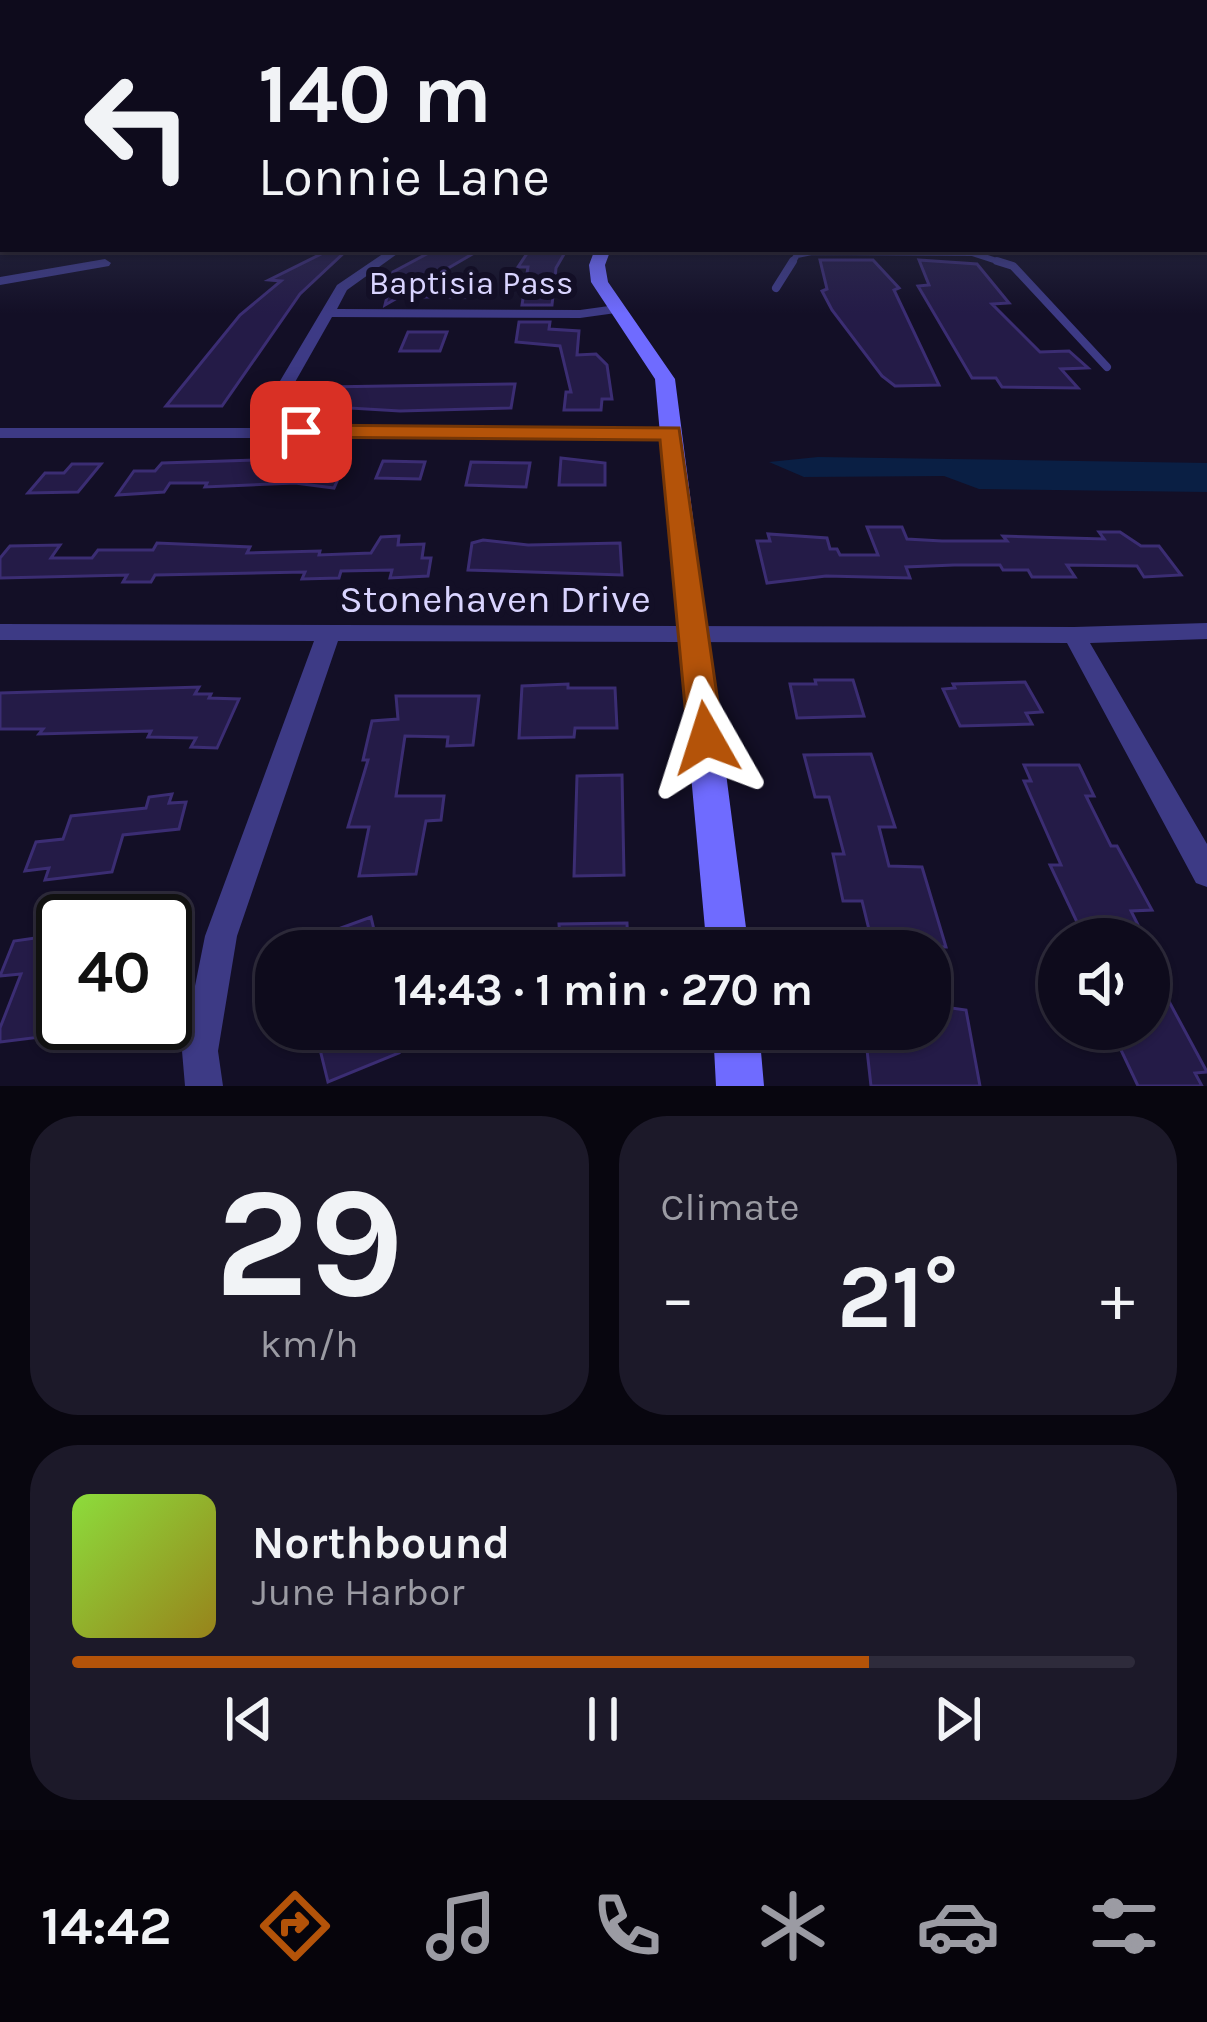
<!DOCTYPE html>
<meta charset="utf-8">
<style>
:root{--surface:#0e0b1c;--page:#1c1929;--text:#f1f3f6;--muted:#9b9ba3;--line:#2e2b3b;--accent:#b45309}
body{margin:0;font-family:Karla,sans-serif;background:var(--page);color:var(--text);height:100vh;display:flex;flex-direction:column;font-size:45px;white-space:nowrap}
*{box-sizing:border-box;margin:0}
p{font-size:39px;color:var(--muted)}
.icon{flex:none;width:66px;height:66px;fill:none;stroke:currentColor;stroke-width:2;stroke-linecap:round;stroke-linejoin:round}
.map{position:relative;height:1086px;overflow:hidden}
.sheet{display:flex;flex-direction:column;gap:30px;padding:30px;background:#08060f;flex:1}
.sheet>*{flex:none}
.hud{position:absolute;left:0px;top:0px;width:1209px;height:252px;box-shadow:0 3px 9px #0004,0 0 0 3px var(--line);background:#0e0b1c;color:var(--text);overflow:hidden}
.controls{position:absolute;left:1038px;top:918px;display:grid;gap:24px}
.controls a{display:grid;place-items:center;width:132px;height:132px;border-radius:50%;background:var(--surface);box-shadow:0 3px 9px #0004,0 0 0 3px var(--line);font-size:60px}
.speed{position:absolute;left:36px;top:894px;display:flex;gap:24px;font-size:60px;font-weight:700;text-align:center}
.speed>*{display:grid;place-content:center;width:156px;height:156px;border-radius:50%;background:var(--surface);box-shadow:0 3px 9px #0004,0 0 0 3px var(--line);line-height:1}
.speed .limit{border:6px solid #111;border-radius:18px;background:#fff;color:#111}
.pin{position:absolute;display:grid;place-items:center;width:102px;height:102px;color:#fff;margin:-51px;border-radius:24px;box-shadow:0 6px 18px #0006}
.me{position:absolute;width:132px;margin:-66px;rotate:354deg;stroke-linejoin:round;filter:drop-shadow(0 0 9px #0008)}
.turn{display:flex;align-items:center;gap:42px;height:252px;padding:0 60px;font-size:54px}
.turn .icon{width:156px;height:156px;stroke-width:2.5}
.turn b{display:block;font-size:84px;line-height:102px}
.big{font-size:90px;font-weight:700;line-height:1.1}
.sheet .widget{flex:1;display:flex;flex-direction:column;justify-content:center;gap:18px;min-width:0;padding:0 42px;border-radius:48px;background:var(--page)}
.sheet .dial{align-items:center;gap:0}
.dial b{font-size:156px;line-height:1}
.song{display:flex;align-items:center;gap:36px}
.cover{width:144px;height:144px;border-radius:18px;background:linear-gradient(135deg,hsl(90 70% 55%),hsl(50 70% 35%))}
.played{height:12px;border-radius:6px;background:linear-gradient(90deg,var(--accent) 75%,var(--line) 75%)}
.keys{display:flex;justify-content:space-around;direction:ltr}
.heat{display:flex;justify-content:space-between;align-items:center;font-size:66px;direction:ltr}
.sheet .tiles{flex:1;display:grid;gap:30px;grid-template-columns:1fr 1fr}
.widget:last-child{grid-column:span 2}
.trip{position:absolute;left:255px;top:930px;width:696px;height:120px;border-radius:48px;background:var(--surface);box-shadow:0 3px 9px #0004,0 0 0 3px var(--line);font-weight:700;line-height:120px;text-align:center}
.dock{display:flex;height:192px;justify-content:space-around;align-items:center;background:#06040b;color:var(--muted)}
.dock .icon{width:84px;height:84px}
.dock .selected{color:var(--accent)}
.dock b{font-size:54px;color:var(--text)}
.map>svg:first-child{display:block}
</style>
<div class="map">
<svg width="1207" height="1086" viewBox="0 0 1207 1086">
<rect width="100%" height="100%" fill="#130f26"/>
<path fill="#0a1f44" d="M818,457L1207,463V492L979,489L944,476L804,477L769,462Z"/>
<path fill="#241b47" stroke="#3b2d73" stroke-width="3" d="M331,249H348L300,294L222,406H166L240,315L281,281L269,280Z
M436,249H481L426,281L469,282V297H399L385,305L393,272Z
M530,249H567L556,268L552,305H522L528,267H518Z
M820,260H873L899,288L894,290L939,385L895,386L882,376L832,310L822,291L827,289Z
M919,260L977,264L1009,303L992,304L1040,352L1069,351L1088,368L1061,369L1078,388L1002,387L996,378H972L918,286L929,285Z
M519,322H550L549,329L579,331L577,355L596,354L607,365L612,399H602L601,410H564L566,392H571L560,346L516,342Z
M408,332H447L440,351H400Z
M515,384L511,408L400,411L315,406L325,387Z
M561,458L605,463V485H559Z
M283,459L345,463L334,488L295,483L205,487L207,483H170L164,492L117,495L134,471H155L162,463Z
M383,461L425,462L420,479L376,478Z
M471,462L530,463L526,487L466,485Z
M72,464H101L78,492L28,493L45,473H64Z
M867,527H902L907,539L942,541H1007L1003,536L1104,539L1099,532H1120L1141,546H1159L1181,575L1144,577L1137,566L1067,565L1075,577H1032L1028,570H1003L1000,565H954L906,567L910,578L826,576L767,583L757,541H770L768,534L827,538L830,549H837L840,555H878Z
M399,536L398,545L424,544L422,558H431L428,576L390,578L392,570L341,571L339,578L302,579L305,572L155,575L151,582H123L127,575L0,578V558L10,546L60,545L51,558H92L98,550H153L157,543L250,547L247,553L320,551L319,555L371,553L381,537Z
M483,540L528,545L620,543L622,575L468,570L472,543Z
M815,680H853L864,716L797,718L790,684H816Z
M1025,682L1042,712L1026,713L1032,724L960,726L943,689L955,688L953,684Z
M568,684V688H615L617,728H575L574,737L519,738L522,686Z
M199,687L195,694H211L209,698L239,699L217,748L191,747L196,738L148,737L151,731L39,734L43,729H0V693Z
M396,696H479L473,745L447,746L448,737L405,736L396,796H444L441,820L426,821L416,874L359,876L369,827H348L368,760H363L372,721L398,719Z
M871,754L895,827H879L889,866L922,867L946,947L873,946L862,901H843L833,854H844L829,797H815L804,755Z
M1024,765H1079L1094,796H1086L1111,846H1117L1152,910L1131,911L1145,939H1085L1050,865H1061L1024,781H1031Z
M622,775L624,875L574,876L577,776Z
M172,794L169,803L186,802L179,829L123,835L112,872L45,880L49,868L25,871L36,842L63,839L71,816L146,808L149,797Z
M371,917L379,951H284L283,949Z
M627,923L628,951H561L559,924Z
M63,934V1017L57,1035L0,1042V1028L21,974L0,976L14,941Z
M1165,994L1207,1072L1195,1073L1202,1086H1138L1111,1029H1149V995Z
M930,1005L966,1010L980,1086H871L866,1041L895,1045L893,1029H930Z
M315,1029H428V1030L396,1043L399,1053L328,1082Z"/>
<g fill="none" stroke-linecap="round" stroke-linejoin="round">
<path stroke="#3d3a85" stroke-width="6" d="M791,264L797,255L812,252L972,253L1006,264"/>
<path stroke="#3d3a85" stroke-width="8" d="M997,261L1013,266L1107,367
M776,288L793,261"/>
<path fill="#3d3a85" fill-rule="evenodd" d="M1206,183H1207V189H1206Z
M390,249H404L347,290L337,309L580,310L616,305L623,309L616,313L580,318L332,317L269,428H671L680,433L671,438H0V428H252L337,285Z
M105,259L111,263L109,266L0,285V277Z
M1207,623V639L1090,643L1207,844V887L1196,883L1067,643L338,641L237,936L218,1051L223,1086H185L182,1051L205,936L314,641L0,640V624L1074,627Z"/>
<path fill="#6f6bff" fill-rule="evenodd" d="M595,249H611L605,265L608,282L675,379L749,951H707L655,379L591,282L589,265Z
M713,1029H759L764,1086H716Z"/>
</g>
<linearGradient id="sky" x2="0" y2="1"><stop stop-color="#0a0815"/><stop offset="0.52" stop-color="#333752"/><stop offset="1" stop-color="#333752" stop-opacity="0"/></linearGradient>
<rect width="1207" height="314" fill="url(#sky)"/>
<path fill="#b45309" stroke="#753606" stroke-width="3" d="M301,425L679,428L723,738L718,748L706,752L693,748L688,738L660,440L293,437L289,432Z"/>
<g text-anchor="middle" dominant-baseline="central" stroke-width="12" stroke-linejoin="round" paint-order="stroke">
<g font-size="33" fill="#d9d4ff" stroke="#130f26">
<text x="471" y="283">Baptisia Pass</text>
</g>
<g font-size="39" fill="#d9d4ff" stroke="#130f26">
<text x="495" y="599">Stonehaven Drive</text>
</g>
</g>
</svg>
<div class="controls">
<a><svg class="icon" aria-label="sound" viewBox="0 0 24 24"><path d="M4 9h4l5-4v14l-5-4H4zM17 9q2 3 0 6"/></svg></a>
</div>
<div class="speed"><div class="limit">40</div></div>
<div class="pin" style="left:301px;top:432px;background:#d93025"><svg class="icon" aria-label="arrive" viewBox="0 0 24 24"><path d="M6 21V4h12l-3 4 3 4H6"/></svg></div>
<svg class="me" style="left:706px;top:738px" viewBox="-20 -20 40 40"><path d="M0-17L14 15 0 8-14 15z" fill="#b45309" stroke="#fff" stroke-width="4"/></svg>
<div class="trip">14:43 · 1 min · 270 m</div>
<div class="hud">
<div class="turn"><svg class="icon" aria-label="left" viewBox="0 0 24 24"><path d="M17 20v-9H6M10 6l-5 5 5 5"/></svg><div><b>140 m</b>Lonnie Lane</div></div>
</div>
</div>
<section class="sheet">
<div class="tiles">
<div class="widget dial"><b>29</b><p>km/h</p></div>
<div class="widget"><p>Climate</p>
<div class="heat"><a>−</a><b class="big">21°</b><a>+</a></div>
</div>
<div class="widget">
<div class="song"><i class="cover"></i><div><b>Northbound</b><p>June Harbor</p></div></div>
<div class="played"></div>
<div class="keys"><svg class="icon" aria-label="previous" viewBox="0 0 24 24"><path d="M18 5L8 12l10 7zM5 5v14"/></svg><svg class="icon" aria-label="pause" viewBox="0 0 24 24"><path d="M8 5v14M16 5v14"/></svg><svg class="icon" aria-label="next" viewBox="0 0 24 24"><path d="M6 5l10 7-10 7zM19 5v14"/></svg></div>
</div>
</div>
</section>
<nav class="dock">
<b>14:42</b>
<svg class="icon selected" aria-label="directions" viewBox="0 0 24 24"><path d="M12 3l9 9-9 9-9-9zM9 14v-3h6M13 9l2 2-2 2"/></svg>
<svg class="icon" aria-label="music" viewBox="0 0 24 24"><path d="M9 18V5l10-2v13"/><circle cx="6" cy="18" r="3"/><circle cx="16" cy="16" r="3"/></svg>
<svg class="icon" aria-label="phone" viewBox="0 0 24 24"><path d="M5 4h4l2 5-3 2q2 4 5 5l2-3 5 2v4C11 20 4 13 5 4z"/></svg>
<svg class="icon" aria-label="climate" viewBox="0 0 24 24"><path d="M12 3v18M4 7l16 10M4 17L20 7"/></svg>
<svg class="icon" aria-label="car" viewBox="0 0 24 24"><path d="M5 17H2v-5l4-1 3-4h7l3 4 3 1v5h-3M9 17h6M6 11h13"/><circle cx="7" cy="17" r="2"/><circle cx="17" cy="17" r="2"/></svg>
<svg class="icon" aria-label="filters" viewBox="0 0 24 24"><path d="M4 7h16M4 17h16"/><circle cx="9" cy="7" r="2"/><circle cx="15" cy="17" r="2"/></svg>
</nav>
